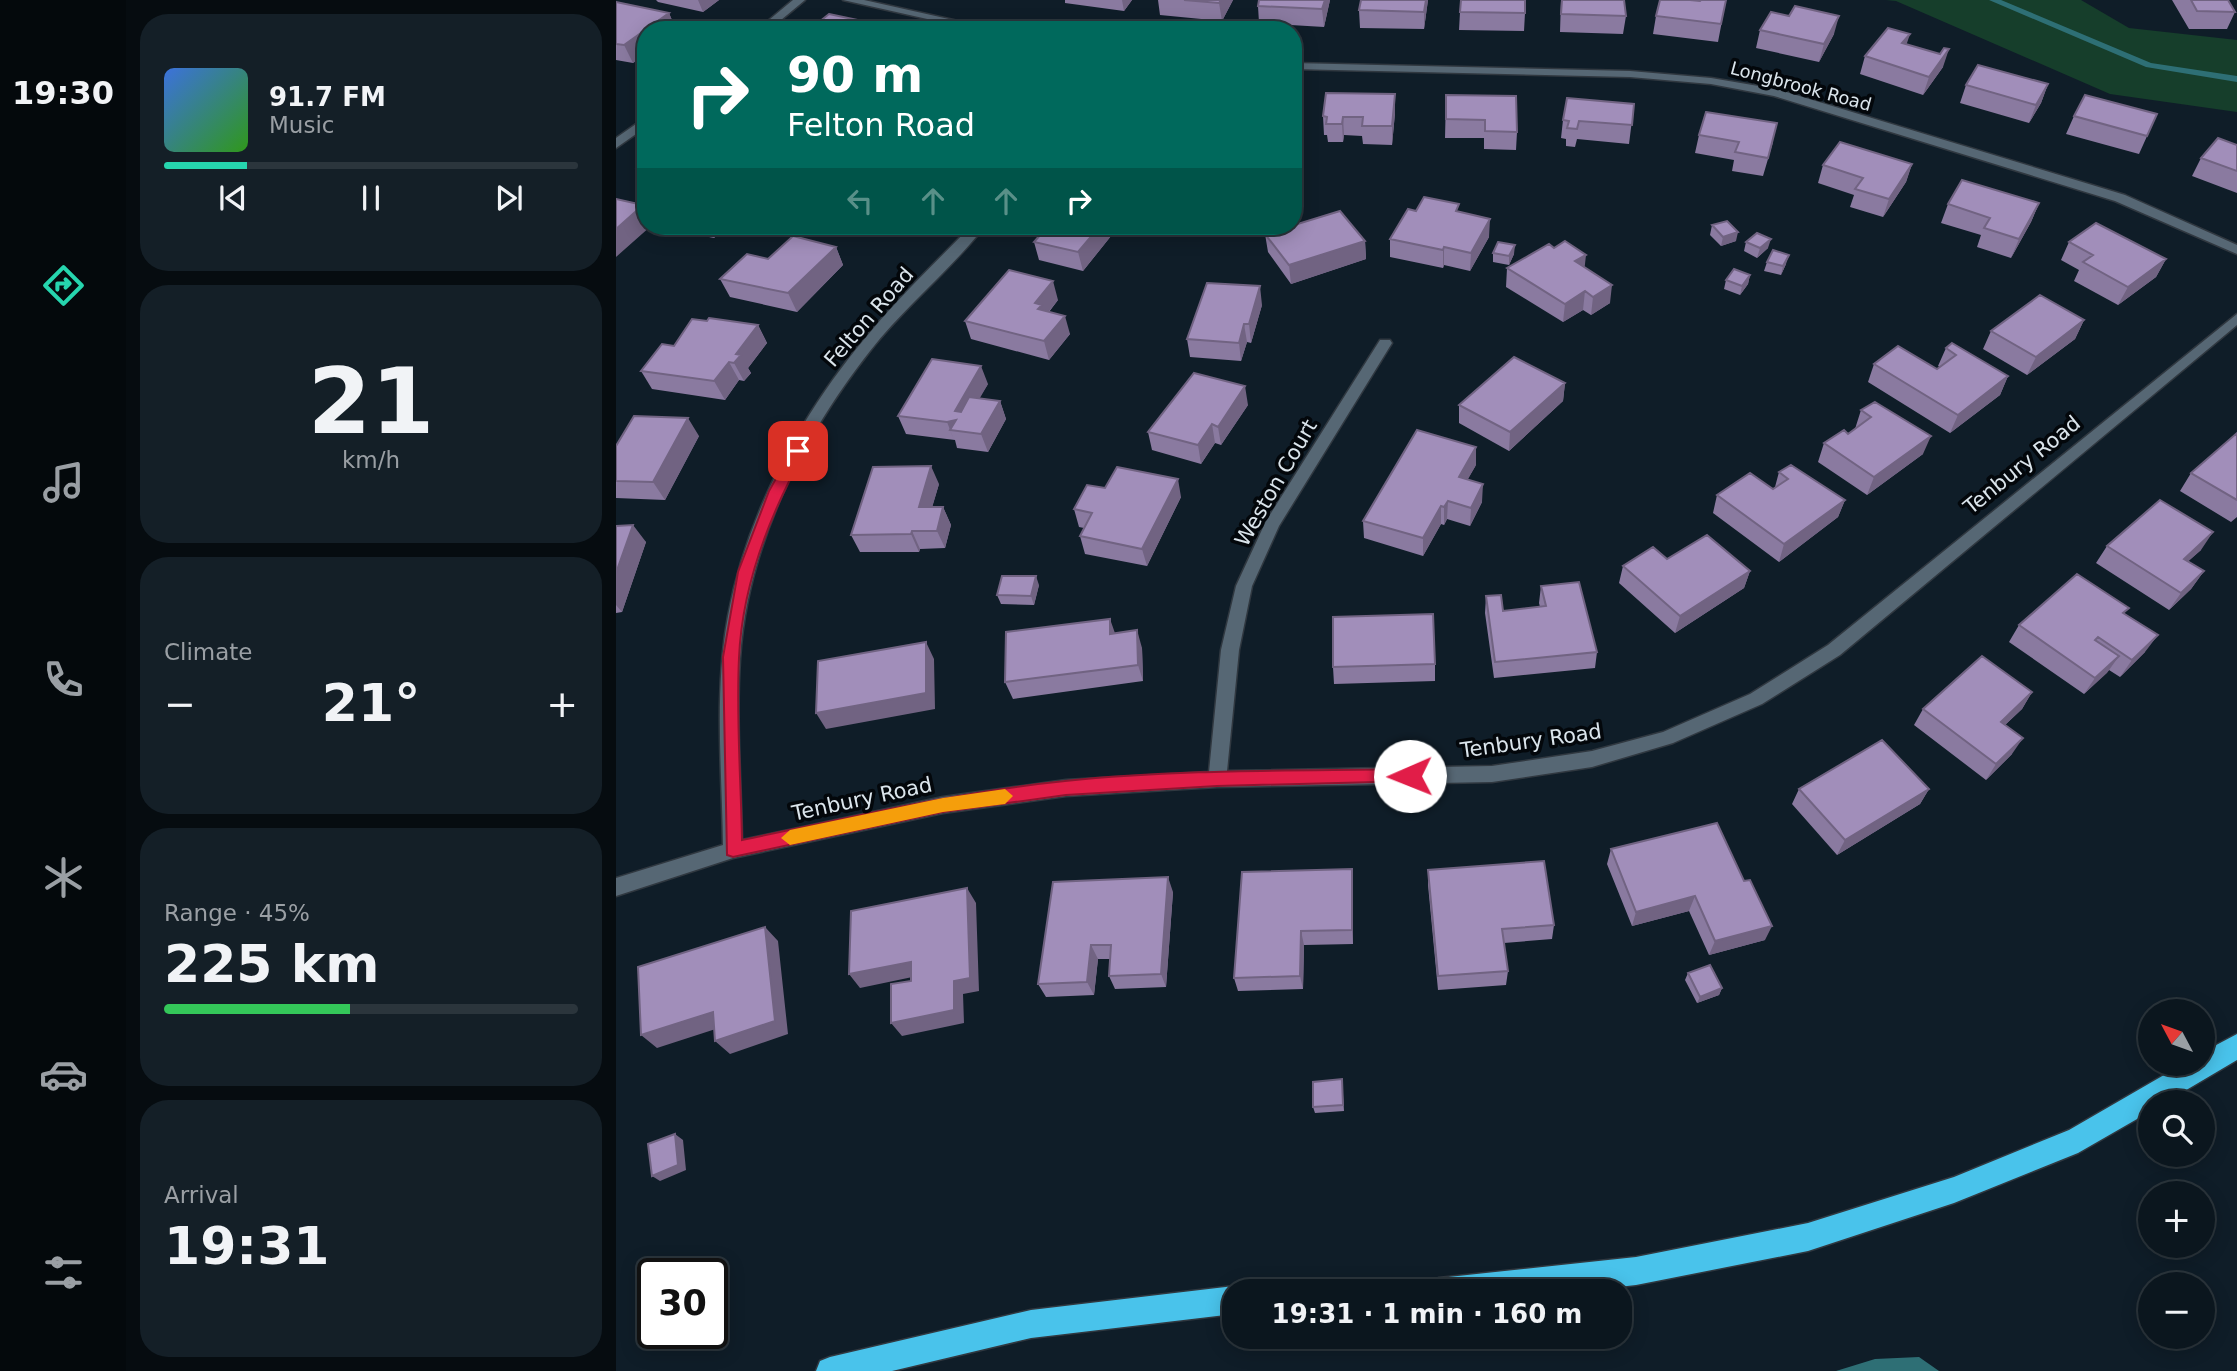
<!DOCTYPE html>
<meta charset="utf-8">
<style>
:root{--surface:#0b161e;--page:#141f27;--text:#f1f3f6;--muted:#9a9fa4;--line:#2b353c;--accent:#26d5ae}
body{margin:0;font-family:"DejaVu Sans",sans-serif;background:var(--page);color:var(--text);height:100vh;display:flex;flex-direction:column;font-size:26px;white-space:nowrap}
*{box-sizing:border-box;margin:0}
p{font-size:23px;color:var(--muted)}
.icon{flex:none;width:38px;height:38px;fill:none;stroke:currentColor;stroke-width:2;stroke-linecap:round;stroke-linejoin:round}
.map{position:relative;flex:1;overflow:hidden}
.panel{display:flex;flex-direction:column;gap:14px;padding:14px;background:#060c10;width:490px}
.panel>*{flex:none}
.guide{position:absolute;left:21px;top:21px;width:665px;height:214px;border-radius:28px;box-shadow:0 4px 18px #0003,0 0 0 2px var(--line);background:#00695c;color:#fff;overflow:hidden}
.needle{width:46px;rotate:311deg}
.controls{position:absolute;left:1522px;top:999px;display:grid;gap:14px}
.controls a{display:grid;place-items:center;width:77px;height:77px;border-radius:50%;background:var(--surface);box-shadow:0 4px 18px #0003,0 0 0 2px var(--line);font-size:35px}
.speed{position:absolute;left:21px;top:1258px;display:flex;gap:14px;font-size:35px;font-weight:700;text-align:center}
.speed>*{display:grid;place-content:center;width:91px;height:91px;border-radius:50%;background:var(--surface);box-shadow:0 4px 18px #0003,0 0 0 2px var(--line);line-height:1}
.speed .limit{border:4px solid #111;border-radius:10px;background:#fff;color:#111}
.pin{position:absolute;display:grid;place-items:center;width:60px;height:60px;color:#fff;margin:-30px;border-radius:14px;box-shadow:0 4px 10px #0006}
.me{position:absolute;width:77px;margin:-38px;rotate:269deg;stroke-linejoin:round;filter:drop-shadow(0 0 5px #0008)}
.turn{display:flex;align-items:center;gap:24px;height:147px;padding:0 35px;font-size:32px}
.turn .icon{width:91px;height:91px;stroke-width:2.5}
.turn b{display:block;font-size:49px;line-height:60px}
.lanes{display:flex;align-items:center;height:66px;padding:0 35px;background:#0003;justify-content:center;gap:35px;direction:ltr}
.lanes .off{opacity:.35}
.big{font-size:52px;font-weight:700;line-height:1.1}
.panel .card{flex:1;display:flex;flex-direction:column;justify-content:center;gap:10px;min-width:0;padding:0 24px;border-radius:28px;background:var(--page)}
.panel .dial{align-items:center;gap:0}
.dial b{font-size:91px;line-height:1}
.song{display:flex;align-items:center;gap:21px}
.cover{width:84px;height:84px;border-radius:10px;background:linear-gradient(135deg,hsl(220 70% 55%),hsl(110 70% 35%))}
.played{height:7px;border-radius:4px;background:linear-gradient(90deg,var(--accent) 20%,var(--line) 20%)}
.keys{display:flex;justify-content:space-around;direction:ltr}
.heat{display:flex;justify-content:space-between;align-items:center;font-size:38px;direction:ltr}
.charge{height:10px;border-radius:5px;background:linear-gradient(90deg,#34c759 45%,var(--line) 0)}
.trip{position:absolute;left:606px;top:1279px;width:410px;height:70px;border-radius:28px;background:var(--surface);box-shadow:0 4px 18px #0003,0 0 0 2px var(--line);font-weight:700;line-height:70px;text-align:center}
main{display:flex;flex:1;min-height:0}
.dock{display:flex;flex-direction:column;width:126px;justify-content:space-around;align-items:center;background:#04090c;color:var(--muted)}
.dock .icon{width:49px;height:49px}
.dock .current{color:var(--accent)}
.dock b{font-size:32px;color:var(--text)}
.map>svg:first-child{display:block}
</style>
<main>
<nav class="dock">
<b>19:30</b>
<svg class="icon current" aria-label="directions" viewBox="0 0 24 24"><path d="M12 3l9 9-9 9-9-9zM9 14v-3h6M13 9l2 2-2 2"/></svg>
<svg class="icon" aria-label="music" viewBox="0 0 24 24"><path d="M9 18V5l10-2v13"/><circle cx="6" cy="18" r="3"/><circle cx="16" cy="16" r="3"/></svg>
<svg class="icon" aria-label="phone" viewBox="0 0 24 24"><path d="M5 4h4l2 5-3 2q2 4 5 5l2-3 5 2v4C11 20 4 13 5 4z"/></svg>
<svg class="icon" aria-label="climate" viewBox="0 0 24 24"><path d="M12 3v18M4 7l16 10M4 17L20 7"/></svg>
<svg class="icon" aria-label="car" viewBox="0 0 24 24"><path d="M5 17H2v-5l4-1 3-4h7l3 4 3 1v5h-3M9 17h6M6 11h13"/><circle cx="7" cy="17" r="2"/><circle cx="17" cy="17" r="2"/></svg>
<svg class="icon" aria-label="filters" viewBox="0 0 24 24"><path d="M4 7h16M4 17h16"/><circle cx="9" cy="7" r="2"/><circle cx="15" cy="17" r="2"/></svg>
</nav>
<section class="panel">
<div class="card">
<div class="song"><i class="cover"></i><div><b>91.7 FM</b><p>Music</p></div></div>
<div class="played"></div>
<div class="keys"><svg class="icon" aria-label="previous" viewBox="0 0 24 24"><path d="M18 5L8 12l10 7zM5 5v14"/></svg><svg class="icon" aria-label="pause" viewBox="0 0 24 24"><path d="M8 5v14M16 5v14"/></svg><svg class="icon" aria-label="next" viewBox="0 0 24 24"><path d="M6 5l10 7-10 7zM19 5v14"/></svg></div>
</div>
<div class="card dial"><b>21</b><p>km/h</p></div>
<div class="card"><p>Climate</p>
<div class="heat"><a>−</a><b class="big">21°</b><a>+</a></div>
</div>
<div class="card"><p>Range · 45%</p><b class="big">225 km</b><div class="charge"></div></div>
<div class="card"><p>Arrival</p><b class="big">19:31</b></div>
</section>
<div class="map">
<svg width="1621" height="1371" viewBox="0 0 1621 1371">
<rect width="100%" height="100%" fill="#0f1d28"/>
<path fill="#163e2b" d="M1270,0H1465L1513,28L1621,40V112L1494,94L1280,1Z"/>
<path fill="#2e6f75" d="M1303,1357L1323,1371H1220L1259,1359Z"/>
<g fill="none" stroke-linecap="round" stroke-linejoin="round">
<path fill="#2e6f75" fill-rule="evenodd" d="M1373,0H1385L1535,63L1621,76V82L1530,67Z"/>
<defs>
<path id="street" d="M177,0H189L153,30H141Z
M227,0H248L382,30H360Z
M677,63L1014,71L1095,78L1160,89L1509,195L1621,245V254L1499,201L1158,96L1095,84L1014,77L677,69Z
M30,117V127L0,148V138Z
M355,226H369C334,271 289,306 254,351C185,439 131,547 124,659C120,719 125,780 126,840L327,797L450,780L593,772L605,650L620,586L650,521L764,340H774L776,343L663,526L636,586L623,650L611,771L876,766L976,751L1047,732L1134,694L1212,645L1621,314V325L1224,655L1146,704L1057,743L976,767L876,782L601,787L450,796L327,813L117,858L0,896V878L107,845C106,770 98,691 112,616C131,512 187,410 256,330C287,293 322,260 355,226Z"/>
<path id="highway" d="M1621,1034V1060L1550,1102H1535V1111L1462,1153L1338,1203L1192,1251L1020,1285L958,1292H809L813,1282L823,1278L1020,1257L1192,1223L1338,1177L1453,1130L1567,1064H1587V1052Z
M618,1286L629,1292H618V1314L415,1338L276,1371H200L204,1361L214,1357L415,1310Z"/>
</defs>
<use href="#street" stroke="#303840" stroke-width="3"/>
<use href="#highway" stroke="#303840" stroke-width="3"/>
<use href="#street" fill="#566774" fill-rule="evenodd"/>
<use href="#highway" fill="#49c3eb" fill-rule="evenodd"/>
</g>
<path fill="#8a7aa0" d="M40,0H103L87,12L42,2Z
M449,0H516L508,11L449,3Z
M542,0H617L606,21L544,15Z
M643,0H714L708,27L643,23L642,6Z
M812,0L808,29L744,28L743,10Z
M945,0L1010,16L1007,34L944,32Z
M1110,0L1102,42L1037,34L1040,16L1084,1Z
M1556,0H1612L1619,12L1611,29H1573Z
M0,2L53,13L60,30H30V54L17,63L0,60Z
M844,12L909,13L908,31L843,30Z
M1173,16L1218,34L1203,62L1140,48L1144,30Z
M1290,45L1324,54L1327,67L1307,95L1244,74L1249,56Z
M1432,84L1425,103L1413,123L1344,103L1350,85Z
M830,95L901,132L900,150L868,149V138H829Z
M1018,104L1013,144L961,139L959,147L950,146V139L945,138L947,120Z
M779,113L776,145L747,144L746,136L728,135L727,142H712L711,135H708L707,116Z
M1541,114L1523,154L1450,134L1458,116Z
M1083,135L1157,142L1147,176L1116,171L1118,160L1079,153Z
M1621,145V193L1576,176L1585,158Z
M30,161V185L21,168Z
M1296,164L1290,182L1267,217L1234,207L1238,195L1202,183L1207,165Z
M1423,203L1415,222L1395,258L1361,247L1365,235L1325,223L1332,204Z
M800,211L843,212L873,237L854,271L828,265L827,268L774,257V239Z
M1096,225L1120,241L1105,246L1094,235Z
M73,226H106L107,229L98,238L78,234Z
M215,226H267L256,237Z
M432,226H503L467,271L423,260L418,242Z
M649,234L749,241L750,259L675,284L652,252Z
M1130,242L1152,248L1141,258L1128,251Z
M1453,242L1550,259L1540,277L1502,305L1458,281L1463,270L1445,260Z
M220,247L227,265L181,312L114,297L104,279L152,259Z
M877,253L898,254L893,265L877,262Z
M1151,262L1170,264L1165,275L1148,271Z
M969,267L994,303L975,315L967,310L947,322L890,287L891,268Z
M1134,275L1132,284L1124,295L1108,289L1110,280Z
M442,300L433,312L454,334L433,360L355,339L349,321Z
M646,305L635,343L631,342L625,361L574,357L571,339Z
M1468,320L1459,339L1411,375L1367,349L1375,331Z
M91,321L142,325L151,343L132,368L135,373L128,381L123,380L109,400L36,389L25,371Z
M1330,348L1392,376L1384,395L1334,433L1252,382L1258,364L1321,369L1324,367L1322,366Z
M949,383L947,401L893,451L843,423V405Z
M372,384L363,398L384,401L390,419L372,452L341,448L339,440L290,434L282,416Z
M632,405L605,445L599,443L585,464L536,450L532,432Z
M1245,410L1307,454L1251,495L1202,462L1208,443L1232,434L1239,429Z
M1621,433V517L1615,522L1564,491L1575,473Z
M83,436L49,500L0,498V446Z
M860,465L851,480L866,502L854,526L831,519L828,525L825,524L807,556L748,538L747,521Z
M1163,472L1229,500L1222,517L1163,562L1097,513L1101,495L1157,489L1159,487Z
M323,484L316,507H327L335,525L329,548L304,549L303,552H244L235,535Z
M489,488L565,497L531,566L469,554L464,536L468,528L463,527L458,509Z
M0,526L30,542L6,612L0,613Z
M1491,546L1585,550L1572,561L1588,571L1575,589L1553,610L1480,563Z
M1051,559L1134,571L1128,588L1059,633L1003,583L1007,566Z
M423,585L418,605L385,604L381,595Z
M925,586L981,652L979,668L878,678L869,613L870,596L887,611L924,607L923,603Z
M1509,614L1529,652L1504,677L1493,670L1468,694L1393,642L1403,625Z
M499,633L526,648L527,681L397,699L389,682Z
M819,664V681L718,684L717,667Z
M1416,692L1406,709L1389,725L1396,754L1370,780L1298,725L1307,709Z
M1183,789H1313L1304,804L1221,855L1176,804Z
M1101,823L1149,940L1093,955L1073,911L1016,926L991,864L995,849Z
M736,869L737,884V944L688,945L687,989L622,991L618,978Z
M812,870L938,925L936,939L888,943L892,971L890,985L822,990L812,885Z
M437,882L557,892L550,987L499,989L493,976L494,959H482L478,995L430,997L422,984Z
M1072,973L1106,988L1103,995L1081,1003L1069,980Z
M726,1079L728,1111L699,1113L697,1107Z"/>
<path fill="#716382" d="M82,0H103L87,12Z
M506,0H516L508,11Z
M605,0H617L606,21L603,3Z
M709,0H714L708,27L706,9Z
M810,0H812L808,29V12Z
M53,13L60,30H30V54L17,63L8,45Z
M1223,16L1218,34L1203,62L1208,44Z
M261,24L263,30H254Z
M1294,34L1288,52L1286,43Z
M1333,49L1327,67L1307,95L1313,77Z
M1432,84L1425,103L1413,123L1420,105Z
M779,94V113L776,145V126Z
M727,117L728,135L727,142L726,124Z
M1296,164L1290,182L1267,217L1273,199Z
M1423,203L1415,222L1395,258L1403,239Z
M27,205L30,210V226H35L0,257V229Z
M874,219L873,237L854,271L855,253Z
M96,226H106L107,229L98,238L93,229Z
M251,226H267L256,237Z
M484,226H503L467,271L462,252Z
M1122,232L1120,241L1105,246L1107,237Z
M1155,239L1152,248L1141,258L1144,248Z
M749,241L750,259L675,284L673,265Z
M899,245L898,254L893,265V256Z
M220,247L227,265L181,312L172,293Z
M828,247V265L827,268V250Z
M970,255L968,273L959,261Z
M1173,255L1170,264L1165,275L1167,266Z
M1550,259L1540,277L1502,305L1512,287Z
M1134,275L1132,284L1124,295L1126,286Z
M437,281L442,300L429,316L419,303Z
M996,285L994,303L975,315L977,297Z
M644,286L646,305L635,343L633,324Z
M969,291L967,310L947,322L949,304Z
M449,316L454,334L433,360L428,341Z
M1468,320L1459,339L1411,375L1420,357Z
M628,324L631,342L625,361L623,343Z
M142,325L151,343L132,368L135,373L128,381L118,363L120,354Z
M113,362L123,380L109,400L98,381Z
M365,366L372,384L346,429L339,411Z
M1392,376L1384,395L1334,433L1342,415Z
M949,383L947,401L893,451L894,432Z
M629,386L632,405L605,445L602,427Z
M384,401L390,419L372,452L365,434Z
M72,418L83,436L49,500L37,482Z
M340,420L334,430L338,440L331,422Z
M596,424L599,443L585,464L582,445Z
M1315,436L1307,454L1251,495L1258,477Z
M860,447V465L843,495V477Z
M315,466L323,484L311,525L303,507Z
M562,479L565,497L531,566L526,549Z
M867,484L866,502L854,526L855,508Z
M1229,500L1222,517L1163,562L1168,544Z
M832,501L831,519L828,525V507Z
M825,506V524L807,556V538Z
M327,507L335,525L329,548L321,531Z
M17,525L30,542L6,612L0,605V573Z
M296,531L304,549L303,552L295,534Z
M1597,532L1585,550L1556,576L1568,559Z
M1134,571L1128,588L1059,633L1064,616Z
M1588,571L1575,589L1553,610L1565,593Z
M420,576L423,585L418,605L415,596Z
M494,619L500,636L494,634Z
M521,630L526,648L527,681L522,665Z
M1542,635L1529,652L1504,677L1516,660Z
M310,642L318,659L319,709L210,729L200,713Z
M1503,656L1491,673L1468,694L1479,678Z
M1416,692L1406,709L1375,738L1385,722Z
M1407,738L1396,754L1370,780L1380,764Z
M1313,789L1304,804L1221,855L1229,840Z
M736,869L737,884V944L736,930Z
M552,877L557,892L550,987L545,974Z
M351,888L360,903L363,991L347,994L348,1023L286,1036L275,1023L338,981Z
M1079,896L1073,911L1016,926L1020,912Z
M1156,926L1149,940L1093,955L1099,941Z
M149,927L162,941L172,1034L114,1054L99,1041Z
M685,931L688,945L687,989L684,976Z
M475,945L482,959L478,995L471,982Z
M295,962L306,975L244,988L233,974Z
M1106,988L1103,995L1081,1003L1084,997Z
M97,1012L112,1025L41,1048L25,1035Z
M59,1134L67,1140L70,1170L44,1181L36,1176Z"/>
<path fill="#a18eba" stroke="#716382" stroke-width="2" d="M568,0H605L603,3Z
M643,0H709L706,9L642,6Z
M745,0H810L808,12L743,10Z
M845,0H909V13L844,12Z
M946,0H1008L1010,16L945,14Z
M1044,0H1074L1084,1L1085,0H1110L1105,24L1040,16Z
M1575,0H1612L1619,12L1581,11Z
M0,2L53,13L8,45L0,44Z
M1179,6L1223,16L1208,44L1144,30L1155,12L1173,16Z
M213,14L261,24L254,30H193Z
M1272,28L1294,34L1286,43L1324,54L1328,48L1333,49L1313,77L1249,56Z
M1362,65L1432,84L1420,105L1350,85Z
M710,93L779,94L776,126H746L747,117H727L726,124H710L711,117L707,116Z
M830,95L900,96L901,132L869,131V120L830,119Z
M1469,95L1541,114L1531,136L1458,116Z
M951,98L1018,104L1016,125L963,121L961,129L951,128L953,121L947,120Z
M1090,112L1161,123L1152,158L1119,152L1123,142L1083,135Z
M1602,138L1621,145V171L1585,158Z
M1224,142L1296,164L1273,199L1239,189L1247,178L1207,165Z
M30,161V170L21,168Z
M1346,180L1423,203L1403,239L1368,228L1374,218L1332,204Z
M808,197L843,204L840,211L874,219L855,253L828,247L827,250L774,239L792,209L800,211Z
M0,199L27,205L0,229Z
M724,211L749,241L673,265L649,234Z
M1111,221L1122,232L1107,237L1096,225Z
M1480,223L1550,259L1512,287L1467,262L1477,255L1453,242Z
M79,226H96L93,229Z
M432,226H484L462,252L418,242Z
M1141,233L1155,239L1144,248L1130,242Z
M177,236L220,247L172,293L104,279L131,254L152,259Z
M949,241L970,255L959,261L996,285L977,297L969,291L949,304L891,268L933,244L938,248Z
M882,242L899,245L893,256L877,253Z
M1157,250L1173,255L1167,266L1151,262Z
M1118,269L1134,275L1126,286L1110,280Z
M393,270L437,281L419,303L426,305L422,309L449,316L428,341L349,321Z
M591,283L644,286L633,324H628L623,343L571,339Z
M1424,295L1468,320L1420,357L1375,331Z
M93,318L142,325L120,354L125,355L118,363L113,362L98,381L25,371L46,344L58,346L76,319L91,321Z
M1336,343L1392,376L1342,415L1258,364L1282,346L1321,369L1340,355L1330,348Z
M898,357L949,383L894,432L843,405Z
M316,359L365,366L339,411L345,412L353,397L384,401L365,434L334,430L340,420L331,422L282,416Z
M578,373L629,386L602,427L596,424L582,445L532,432Z
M1259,402L1315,436L1258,477L1208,443L1228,430L1232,434L1255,417L1245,410Z
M18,416L72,418L37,482L0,481V446Z
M801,430L860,447L843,477L867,484L855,508L832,501L828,507L825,506L807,538L747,521Z
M1621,433V500L1575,473Z
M1175,465L1229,500L1168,544L1101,495L1134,473L1157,489L1172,479L1163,472Z
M315,466L303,507H327L321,531H296L295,534L235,535L257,467Z
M501,467L562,479L526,549L464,536L476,513L458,509L471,485L489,488Z
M1544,500L1597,532L1568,559L1588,571L1565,593L1491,546Z
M17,525L0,573V526Z
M1091,535L1134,571L1064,616L1007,566L1037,547L1051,559Z
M1461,574L1513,608L1507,613L1542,635L1516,660L1482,637L1479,640L1503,656L1479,678L1403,625Z
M386,576H420L415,596L381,595Z
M963,582L981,652L879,662L870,596L885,595L887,611L930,606L925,586Z
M817,614L819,664L717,667V617Z
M494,619V634L521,630L522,665L389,682L390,632Z
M310,642V693L200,713L202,661Z
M1366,656L1416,692L1385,722L1407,738L1380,764L1307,709Z
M1266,740L1313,789L1229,840L1183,789Z
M1101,823L1128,881L1134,880L1156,926L1099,941L1079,896L1020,912L995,849Z
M928,861L938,925L886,929L892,971L822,976L812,870Z
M736,869V930L685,931L684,976L618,978L626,872Z
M552,877L545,974L493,976L495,945H475L471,982L422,984L437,882Z
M351,888L354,978L338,981V1010L275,1023V984L295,981V962L233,974L235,911Z
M149,927L159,1021L99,1041L97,1012L25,1035L22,967Z
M1094,965L1106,988L1084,997L1072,973Z
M726,1079L727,1105L697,1107V1082Z
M59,1134L62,1165L36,1176L32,1144Z"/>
<path fill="#e11d48" stroke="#92132f" stroke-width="2" d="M182,446L189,451C154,514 126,586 123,658C120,719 125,780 126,840C233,818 340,792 449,781C563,769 679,771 794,769L802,776L800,781L601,786L450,795L327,812L117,857L111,855L107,657L122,572L153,491L177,448Z"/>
<path fill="#f59e0b" d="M389,789L397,796L389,804L327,812L174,845L165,838L174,830L327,798Z"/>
<g text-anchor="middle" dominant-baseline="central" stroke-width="7" stroke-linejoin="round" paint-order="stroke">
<g font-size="18" fill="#dbe5ec" stroke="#03070b">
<text transform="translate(1185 86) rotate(15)">Longbrook Road</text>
</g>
<g font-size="21" fill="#dbe5ec" stroke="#03070b">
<text transform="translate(253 317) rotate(-49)">Felton Road</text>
<text transform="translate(1406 465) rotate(-39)">Tenbury Road</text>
<text transform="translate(660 483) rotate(-60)">Weston Court</text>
<text transform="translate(915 741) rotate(-8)">Tenbury Road</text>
<text transform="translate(246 799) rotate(-12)">Tenbury Road</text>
</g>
</g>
</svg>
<div class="controls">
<a><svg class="needle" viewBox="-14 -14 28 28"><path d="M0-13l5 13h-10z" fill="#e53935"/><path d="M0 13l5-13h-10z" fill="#9a9fa4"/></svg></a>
<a><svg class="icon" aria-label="search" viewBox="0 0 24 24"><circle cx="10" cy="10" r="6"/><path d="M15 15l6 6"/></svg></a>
<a>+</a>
<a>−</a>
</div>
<div class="speed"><div class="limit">30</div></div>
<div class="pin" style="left:182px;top:451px;background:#d93025"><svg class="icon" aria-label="arrive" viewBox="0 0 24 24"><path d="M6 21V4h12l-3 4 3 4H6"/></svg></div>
<svg class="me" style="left:794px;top:776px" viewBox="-20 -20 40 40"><circle r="19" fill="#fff"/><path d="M0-13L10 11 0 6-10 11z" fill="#e11d48"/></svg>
<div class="trip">19:31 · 1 min · 160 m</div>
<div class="guide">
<div class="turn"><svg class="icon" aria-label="right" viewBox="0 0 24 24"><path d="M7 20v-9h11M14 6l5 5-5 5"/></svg><div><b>90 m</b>Felton Road</div></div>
<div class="lanes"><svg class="icon off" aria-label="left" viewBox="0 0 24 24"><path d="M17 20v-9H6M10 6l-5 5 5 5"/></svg><svg class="icon off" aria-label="ahead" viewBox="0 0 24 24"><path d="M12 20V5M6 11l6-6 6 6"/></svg><svg class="icon off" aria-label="ahead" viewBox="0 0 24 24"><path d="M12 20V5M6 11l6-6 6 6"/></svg><svg class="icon" aria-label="right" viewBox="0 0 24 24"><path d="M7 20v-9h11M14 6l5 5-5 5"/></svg></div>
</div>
</div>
</main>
